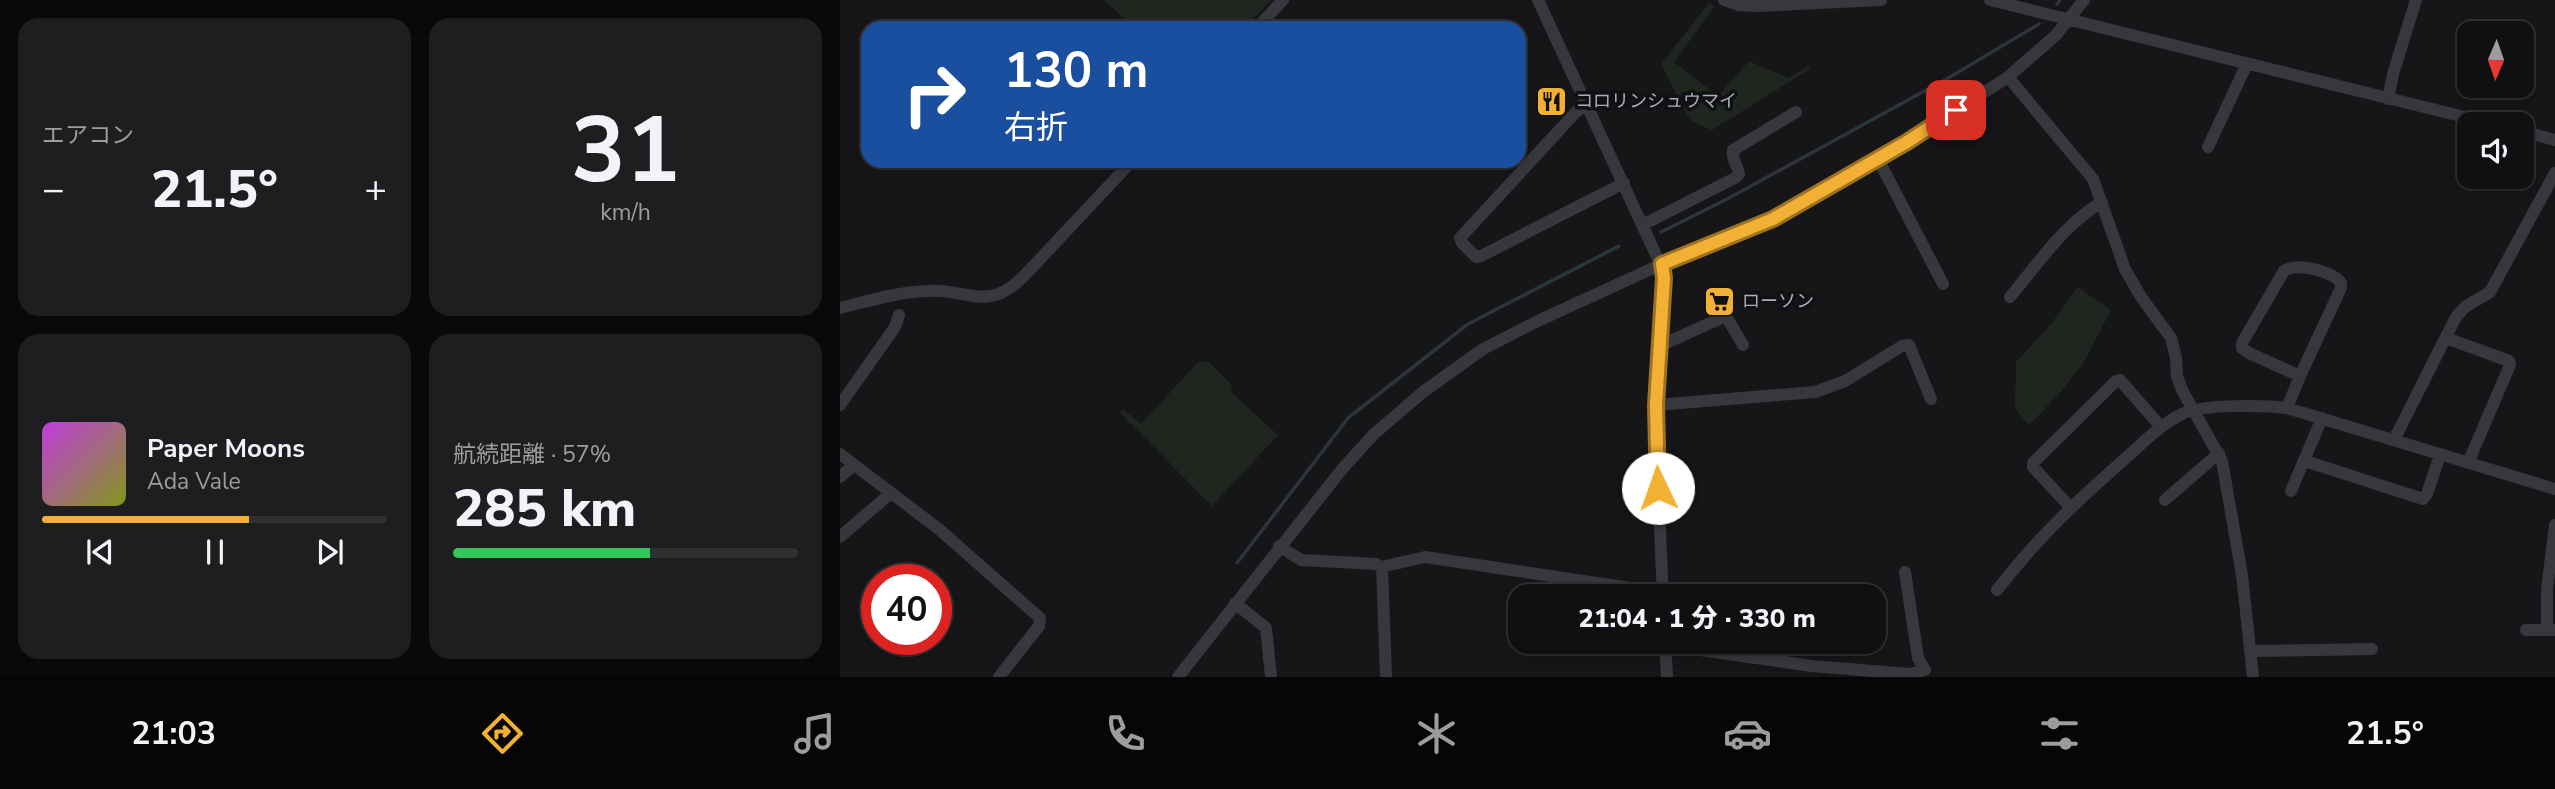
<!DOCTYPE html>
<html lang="ja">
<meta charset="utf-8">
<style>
:root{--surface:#101012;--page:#1e1e20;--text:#f1f3f6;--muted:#9c9d9f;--line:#303032;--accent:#f2b134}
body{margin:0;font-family:"Nunito Sans","Noto Sans JP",sans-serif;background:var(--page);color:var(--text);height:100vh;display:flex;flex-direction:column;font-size:26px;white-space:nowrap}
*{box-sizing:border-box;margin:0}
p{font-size:23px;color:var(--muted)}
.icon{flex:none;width:38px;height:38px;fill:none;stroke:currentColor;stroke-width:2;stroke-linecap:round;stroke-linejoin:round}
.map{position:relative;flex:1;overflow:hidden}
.panel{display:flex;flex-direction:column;gap:18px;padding:18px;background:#09090a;width:840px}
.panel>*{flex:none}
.top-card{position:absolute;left:21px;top:21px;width:665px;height:147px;border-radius:21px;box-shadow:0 4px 10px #0003,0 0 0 2px var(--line);background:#1a4fa0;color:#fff;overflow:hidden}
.needle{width:46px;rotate:182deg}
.buttons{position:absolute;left:1617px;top:21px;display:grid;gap:14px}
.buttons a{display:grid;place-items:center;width:77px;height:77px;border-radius:14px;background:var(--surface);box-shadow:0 4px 10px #0003,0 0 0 2px var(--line);font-size:35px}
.speed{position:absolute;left:21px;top:564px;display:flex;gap:14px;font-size:35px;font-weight:700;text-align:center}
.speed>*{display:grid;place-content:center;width:91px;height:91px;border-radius:50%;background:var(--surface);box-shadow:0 4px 10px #0003,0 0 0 2px var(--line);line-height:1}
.speed .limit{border:10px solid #d22;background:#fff;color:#111}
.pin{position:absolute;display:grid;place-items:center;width:60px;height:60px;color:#fff;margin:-30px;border-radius:14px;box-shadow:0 4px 10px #0006}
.me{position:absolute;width:77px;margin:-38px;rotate:357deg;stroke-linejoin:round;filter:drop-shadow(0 0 5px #0008)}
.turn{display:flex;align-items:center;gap:24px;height:147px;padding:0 28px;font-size:32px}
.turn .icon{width:91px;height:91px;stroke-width:2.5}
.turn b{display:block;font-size:49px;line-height:60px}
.big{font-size:52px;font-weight:800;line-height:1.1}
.panel .tile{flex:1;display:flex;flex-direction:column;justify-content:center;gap:10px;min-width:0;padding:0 24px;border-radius:21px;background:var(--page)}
.panel .dial{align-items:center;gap:0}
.dial b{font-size:91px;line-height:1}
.song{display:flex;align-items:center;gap:21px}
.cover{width:84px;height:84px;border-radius:10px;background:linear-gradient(135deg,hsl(290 70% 55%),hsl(70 70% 35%))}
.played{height:7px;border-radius:4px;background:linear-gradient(90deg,var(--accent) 60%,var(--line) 60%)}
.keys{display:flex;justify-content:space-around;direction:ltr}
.heat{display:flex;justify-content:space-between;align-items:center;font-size:38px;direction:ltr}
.charge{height:10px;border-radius:5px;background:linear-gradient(90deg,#34c759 57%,var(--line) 0)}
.panel .tiles{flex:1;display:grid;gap:18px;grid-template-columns:repeat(2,1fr)}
.trip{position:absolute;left:668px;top:584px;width:378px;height:70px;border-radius:21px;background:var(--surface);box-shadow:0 4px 10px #0003,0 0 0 2px var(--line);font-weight:800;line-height:70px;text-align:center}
.menu{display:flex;height:112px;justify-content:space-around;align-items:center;background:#060607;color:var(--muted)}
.menu .icon{width:49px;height:49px}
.menu .current{color:var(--accent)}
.menu b{font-size:32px;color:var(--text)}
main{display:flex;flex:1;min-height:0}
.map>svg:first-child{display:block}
</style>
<main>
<section class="panel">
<div class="tiles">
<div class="tile"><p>エアコン</p>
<div class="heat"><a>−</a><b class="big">21.5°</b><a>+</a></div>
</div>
<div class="tile dial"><b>31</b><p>km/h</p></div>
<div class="tile">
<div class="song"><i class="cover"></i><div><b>Paper Moons</b><p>Ada Vale</p></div></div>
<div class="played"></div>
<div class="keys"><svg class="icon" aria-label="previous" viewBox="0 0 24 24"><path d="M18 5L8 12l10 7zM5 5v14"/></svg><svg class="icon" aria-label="pause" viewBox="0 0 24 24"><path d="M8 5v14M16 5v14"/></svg><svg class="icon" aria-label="next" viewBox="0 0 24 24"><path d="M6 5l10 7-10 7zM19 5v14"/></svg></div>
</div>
<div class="tile"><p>航続距離 · 57%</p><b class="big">285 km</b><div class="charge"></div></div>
</div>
</section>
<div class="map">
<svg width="1715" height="677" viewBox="0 0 1715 677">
<rect width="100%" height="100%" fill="#161618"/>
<path fill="#1e261f" d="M264,0H431L405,28H294Z
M869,3L875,6L834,62L878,96L909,61L948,78L968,66L970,69L872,130L853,122L848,117L821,64Z
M1238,287L1271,310L1243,364L1220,393L1189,425L1175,409L1176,362L1211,324Z
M358,362H369L392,385L391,392L438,435L372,506L280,413L283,409L301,424Z"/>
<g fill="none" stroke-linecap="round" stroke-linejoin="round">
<path stroke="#2c353c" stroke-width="3.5" d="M1217,4L1220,0
M821,232L889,198L1110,77L1199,24
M397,563L508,418L628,324L779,246"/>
<path stroke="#37383d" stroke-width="12" d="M698,0L823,270L816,442L823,597
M884,0L899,5L918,6L1041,0
M1150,0L1653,124
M417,28L443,0
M1168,77L1253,179L1285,269L1301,297L1331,338L1336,358L1337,376L1342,390L1382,461L1402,575L1413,677
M1548,99L1553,74L1576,0
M745,105L736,112L620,238L622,243L636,257L641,256L784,183
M1682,131L1715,140
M1368,147L1407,64
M1038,159L1103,284
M804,224L895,178L899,174C898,165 891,159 893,150L956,112
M1170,297C1197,265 1225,223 1262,202
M0,308C28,301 58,292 87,291C129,288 147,314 185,275L292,161
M1606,338L1669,361L1670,365L1628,463
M819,346L886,316L903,345
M0,405L55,327L59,315
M816,405L975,392L1005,381L1062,346L1069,345L1091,399
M1447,408L1460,376L1501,288V283C1492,271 1457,262 1444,271L1402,343V348L1409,353L1460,376
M1554,440L1616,317L1625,307L1650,292L1715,173
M0,454L100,530L200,618L199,626L159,677
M1465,461L1583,499L1587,494L1600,455
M0,477L14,465
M1451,491L1482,418
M1325,500L1379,453
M1230,507L1193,467V463L1276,381L1280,380L1321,427
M0,537L51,493
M439,546L461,560L536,564L542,568L546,677
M541,567L585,557L823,593
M1157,590C1198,537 1237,501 1287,457C1304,442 1321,424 1342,414C1361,404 1425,405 1447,408L1715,489
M395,603L426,628L431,677
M1686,630H1715
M1707,630V589L1715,525
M825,642L827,677
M825,645L972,666L1070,674L1085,670L1078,658L1065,572
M1410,651L1532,649
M338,677L503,468L534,434L583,392L643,349L700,320L822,264L933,219L1067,142L1168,77L1216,35L1244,0"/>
</g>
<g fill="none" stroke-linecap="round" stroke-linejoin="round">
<defs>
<path id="route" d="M818,488L816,405L824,278L822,264L933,219L1067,142L1116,110"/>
</defs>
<use href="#route" stroke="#9d7322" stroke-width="18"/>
<use href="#route" stroke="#f2b134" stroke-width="12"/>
</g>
<defs>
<symbol id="restaurant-square" viewBox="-11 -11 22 22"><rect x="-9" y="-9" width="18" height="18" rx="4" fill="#f2b134" stroke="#111113"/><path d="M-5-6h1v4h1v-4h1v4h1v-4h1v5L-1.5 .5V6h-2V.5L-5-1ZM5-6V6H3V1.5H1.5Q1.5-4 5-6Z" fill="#111"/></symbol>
<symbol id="supermarket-square" viewBox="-11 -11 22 22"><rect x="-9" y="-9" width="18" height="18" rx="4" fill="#f2b134" stroke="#111113"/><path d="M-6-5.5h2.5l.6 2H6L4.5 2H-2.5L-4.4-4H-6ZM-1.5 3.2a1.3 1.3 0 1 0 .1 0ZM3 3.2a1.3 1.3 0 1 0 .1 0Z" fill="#111"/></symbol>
</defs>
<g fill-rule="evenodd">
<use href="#restaurant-square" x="694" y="84" width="35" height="35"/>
<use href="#supermarket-square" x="862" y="284" width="35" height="35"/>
</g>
<g text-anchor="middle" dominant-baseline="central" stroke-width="7" stroke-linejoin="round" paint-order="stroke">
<g font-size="18" fill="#a8adb8" stroke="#111113" text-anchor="start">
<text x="735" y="101">コロリンシュウマイ</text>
<text x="902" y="301">ローソン</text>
</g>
</g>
</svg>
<div class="buttons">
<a><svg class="needle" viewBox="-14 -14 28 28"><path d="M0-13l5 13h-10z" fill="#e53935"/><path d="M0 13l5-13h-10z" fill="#9c9d9f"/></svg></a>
<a><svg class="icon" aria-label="sound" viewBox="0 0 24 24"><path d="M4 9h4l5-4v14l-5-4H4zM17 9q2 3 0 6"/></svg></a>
</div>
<div class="speed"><div class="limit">40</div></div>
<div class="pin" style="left:1116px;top:110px;background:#d93025"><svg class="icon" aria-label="arrive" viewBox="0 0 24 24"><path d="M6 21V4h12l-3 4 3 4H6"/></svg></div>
<svg class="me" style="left:818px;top:488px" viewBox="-20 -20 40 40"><circle r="19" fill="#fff"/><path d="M0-13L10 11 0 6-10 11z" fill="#f2b134"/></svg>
<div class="trip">21:04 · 1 分 · 330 m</div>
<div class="top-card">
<div class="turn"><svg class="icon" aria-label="right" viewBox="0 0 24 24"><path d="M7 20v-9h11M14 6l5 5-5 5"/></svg><div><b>130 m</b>右折</div></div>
</div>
</div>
</main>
<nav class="menu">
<b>21:03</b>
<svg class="icon current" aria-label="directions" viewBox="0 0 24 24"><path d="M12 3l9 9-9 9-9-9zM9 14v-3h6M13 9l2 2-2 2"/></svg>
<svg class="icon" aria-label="music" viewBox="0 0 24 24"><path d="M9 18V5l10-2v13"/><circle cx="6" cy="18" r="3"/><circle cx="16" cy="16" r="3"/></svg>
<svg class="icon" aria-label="phone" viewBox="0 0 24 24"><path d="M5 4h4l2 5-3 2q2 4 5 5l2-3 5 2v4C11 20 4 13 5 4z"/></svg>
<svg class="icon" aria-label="climate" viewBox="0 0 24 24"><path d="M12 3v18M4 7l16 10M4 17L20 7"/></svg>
<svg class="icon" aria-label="car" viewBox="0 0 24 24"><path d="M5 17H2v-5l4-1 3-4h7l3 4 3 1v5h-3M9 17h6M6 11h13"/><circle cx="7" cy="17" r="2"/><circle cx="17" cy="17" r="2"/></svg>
<svg class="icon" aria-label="filters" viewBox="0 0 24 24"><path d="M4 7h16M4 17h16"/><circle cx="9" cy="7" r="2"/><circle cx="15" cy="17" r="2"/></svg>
<b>21.5°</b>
</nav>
